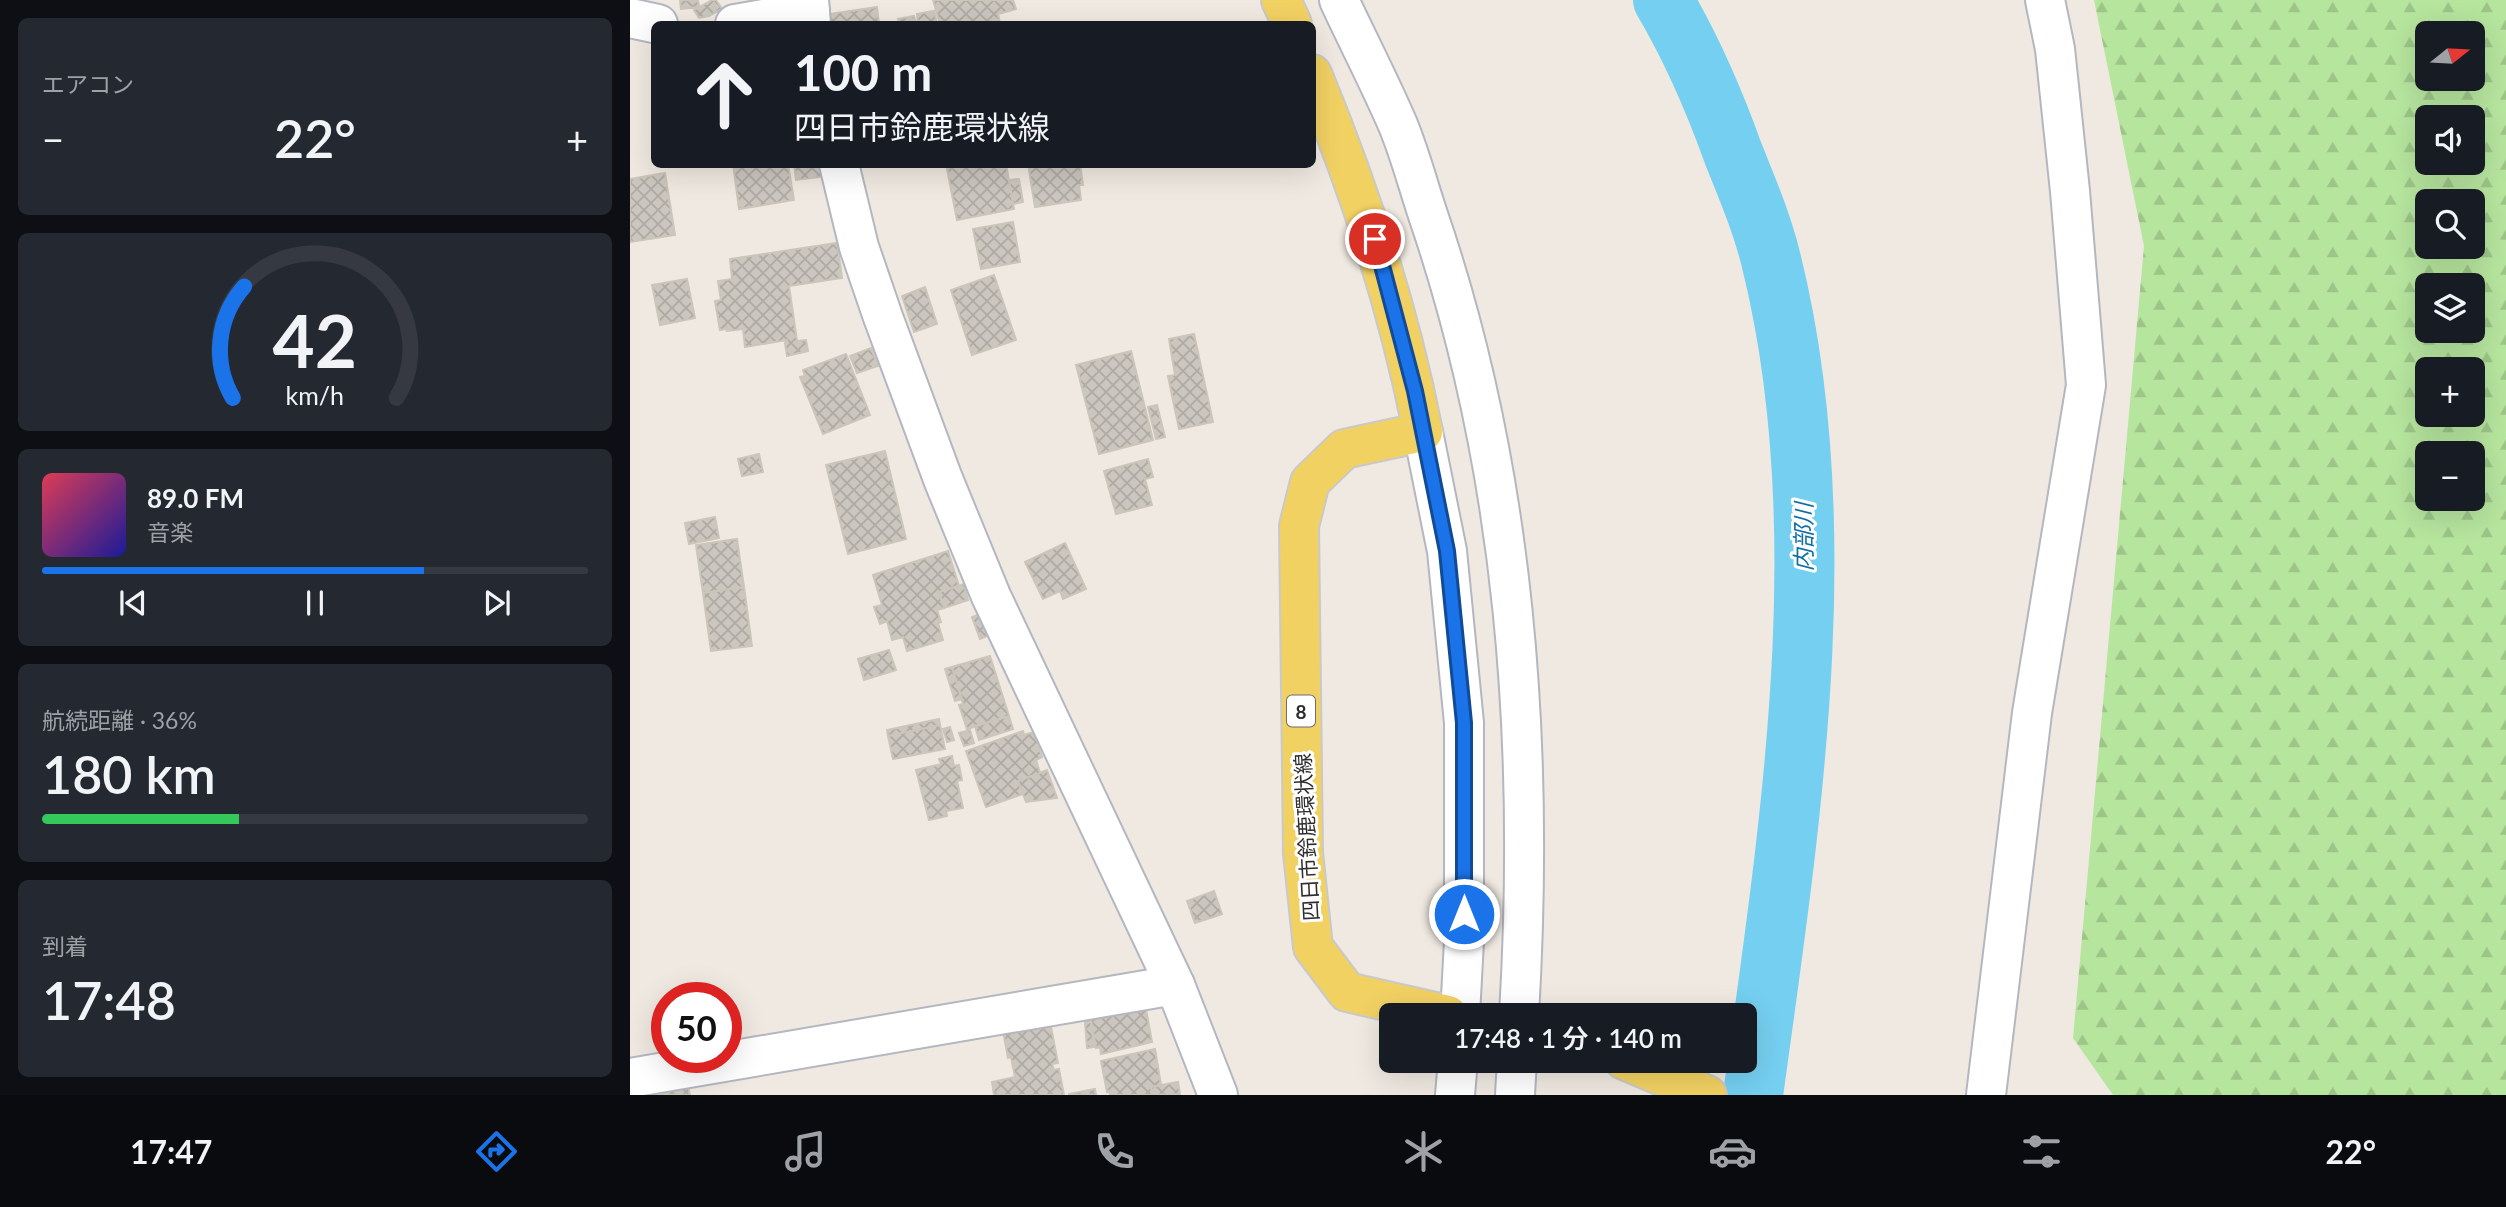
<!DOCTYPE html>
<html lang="ja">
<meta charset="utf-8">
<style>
:root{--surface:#171b24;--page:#242831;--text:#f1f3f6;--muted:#9ea1a6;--line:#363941;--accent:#1a73e8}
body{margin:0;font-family:Lato,"Noto Sans JP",sans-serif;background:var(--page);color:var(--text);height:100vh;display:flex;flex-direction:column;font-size:26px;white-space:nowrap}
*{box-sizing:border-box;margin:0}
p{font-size:23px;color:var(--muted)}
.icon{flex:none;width:38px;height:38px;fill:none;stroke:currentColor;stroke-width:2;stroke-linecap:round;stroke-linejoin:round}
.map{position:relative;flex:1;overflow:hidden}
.drawer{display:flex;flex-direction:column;gap:18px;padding:18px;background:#0d0f14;width:630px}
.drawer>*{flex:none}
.banner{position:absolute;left:21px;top:21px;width:665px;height:147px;border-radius:10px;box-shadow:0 7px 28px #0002;background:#171b24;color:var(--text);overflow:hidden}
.needle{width:46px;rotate:72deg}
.controls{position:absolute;left:1785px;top:21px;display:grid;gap:14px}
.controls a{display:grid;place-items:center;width:70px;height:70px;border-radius:10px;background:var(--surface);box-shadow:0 7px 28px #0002;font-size:35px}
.speed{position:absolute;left:21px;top:982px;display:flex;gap:14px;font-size:35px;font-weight:700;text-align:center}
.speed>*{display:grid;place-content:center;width:91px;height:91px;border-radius:50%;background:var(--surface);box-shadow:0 7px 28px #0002;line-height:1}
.speed .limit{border:10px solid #d22;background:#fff;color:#111}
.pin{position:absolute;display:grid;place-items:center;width:60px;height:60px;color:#fff;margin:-30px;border:4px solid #fff;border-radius:50%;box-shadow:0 2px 7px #0007}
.me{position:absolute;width:77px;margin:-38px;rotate:0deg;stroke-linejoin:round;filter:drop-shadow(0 0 5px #0008)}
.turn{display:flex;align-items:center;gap:24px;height:147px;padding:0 28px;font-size:32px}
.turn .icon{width:91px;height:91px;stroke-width:2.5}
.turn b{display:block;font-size:49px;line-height:60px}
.big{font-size:52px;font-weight:600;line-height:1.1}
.drawer .tile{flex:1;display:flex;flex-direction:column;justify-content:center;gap:10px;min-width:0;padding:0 24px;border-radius:10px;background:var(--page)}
.drawer .dial{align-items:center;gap:0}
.dial svg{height:182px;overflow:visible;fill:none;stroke:var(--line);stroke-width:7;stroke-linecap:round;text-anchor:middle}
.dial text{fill:var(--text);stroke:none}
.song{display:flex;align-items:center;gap:21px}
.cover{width:84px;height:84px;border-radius:10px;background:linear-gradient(135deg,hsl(350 70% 55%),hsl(240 70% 35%))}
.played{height:7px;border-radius:4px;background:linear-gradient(90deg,var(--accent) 70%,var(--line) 70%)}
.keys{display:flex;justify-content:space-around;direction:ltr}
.heat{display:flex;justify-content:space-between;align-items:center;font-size:38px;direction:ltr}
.charge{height:10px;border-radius:5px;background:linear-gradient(90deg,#34c759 36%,var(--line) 0)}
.trip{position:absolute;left:749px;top:1003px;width:378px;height:70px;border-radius:10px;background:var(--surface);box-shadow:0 7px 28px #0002;font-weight:600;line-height:70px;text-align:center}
.tabs{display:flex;height:112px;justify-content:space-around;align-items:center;background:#090b0e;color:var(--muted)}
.tabs .icon{width:49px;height:49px}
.tabs .active{color:var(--accent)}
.tabs b{font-size:32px;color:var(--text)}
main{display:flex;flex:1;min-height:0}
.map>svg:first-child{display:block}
</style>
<main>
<section class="drawer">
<div class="tile"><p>エアコン</p>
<div class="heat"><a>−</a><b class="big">22°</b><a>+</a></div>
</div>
<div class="tile dial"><svg viewBox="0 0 100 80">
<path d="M14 69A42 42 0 1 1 86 69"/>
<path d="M14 69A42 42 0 0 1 19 20" stroke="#1a73e8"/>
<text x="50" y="56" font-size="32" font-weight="700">42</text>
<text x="50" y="72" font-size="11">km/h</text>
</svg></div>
<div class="tile">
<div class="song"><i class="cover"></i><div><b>89.0 FM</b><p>音楽</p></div></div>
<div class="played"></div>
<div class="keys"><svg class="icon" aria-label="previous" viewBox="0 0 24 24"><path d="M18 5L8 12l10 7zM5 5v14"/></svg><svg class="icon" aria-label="pause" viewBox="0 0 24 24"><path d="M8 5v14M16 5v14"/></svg><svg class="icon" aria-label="next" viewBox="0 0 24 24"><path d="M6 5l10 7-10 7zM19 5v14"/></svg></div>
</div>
<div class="tile"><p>航続距離 · 36%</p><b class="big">180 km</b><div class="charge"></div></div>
<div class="tile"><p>到着</p><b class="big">17:48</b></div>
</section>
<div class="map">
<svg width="1876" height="1095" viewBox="0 0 1876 1095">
<defs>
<pattern id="forest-firs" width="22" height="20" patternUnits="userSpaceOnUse" patternTransform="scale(1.75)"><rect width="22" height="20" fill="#b6e59e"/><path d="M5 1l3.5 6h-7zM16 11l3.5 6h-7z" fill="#9dc588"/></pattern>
<pattern id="building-cross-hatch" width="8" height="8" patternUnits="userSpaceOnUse" patternTransform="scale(1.75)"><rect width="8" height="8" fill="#cbc7bf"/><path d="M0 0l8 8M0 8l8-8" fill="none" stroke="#afaba4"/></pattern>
</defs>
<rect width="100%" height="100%" fill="#efe9e1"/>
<path fill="url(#forest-firs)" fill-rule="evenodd" d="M1464,0H1876V1095H1483L1443,1038L1514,246ZM1797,33H1843V79H1797ZM1843,117V163H1797V117ZM1843,201V247H1797V201ZM1797,285H1843V331H1797ZM1797,369H1843V415H1797ZM1797,453H1843V499H1797Z"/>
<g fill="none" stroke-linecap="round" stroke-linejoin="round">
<path stroke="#75cff0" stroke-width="60" d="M1033,0C1062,49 1084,100 1103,153C1117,188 1132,223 1141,260C1208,528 1160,825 1123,1095"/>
</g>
<path fill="url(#building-cross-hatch)" stroke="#cbc5ba" stroke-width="2" d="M50,0H68L69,7L51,9Z
M82,0H86L92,9L79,16L69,18L64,10Z
M303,0H383L386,9L368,14L370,24H310Z
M247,7L249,24H194L193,15Z
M304,11L307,24H288L287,14Z
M284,16L286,24H270L268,19Z
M103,164H158L164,200L109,209Z
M164,164H189L191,177L166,180Z
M316,164H376L384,209L327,220Z
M398,164H450L453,185H449L451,200L405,207Z
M35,173L45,235L0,242V179Z
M389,179L393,202L383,204L379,180Z
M383,222L390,262L351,269L343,229Z
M207,243L212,278L159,286L167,341L176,340L178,351L157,356L155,343L157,340L115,347L113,329L97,331L96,329L90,330L85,301L91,300L88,281L102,279L100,259Z
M364,275L386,340L342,355L321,290Z
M57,279L65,318L30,325L22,285Z
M295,287L307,324L284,332L272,296Z
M564,334L583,422L549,429L538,376L545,375L539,339Z
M241,348L248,366L227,373L220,356Z
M501,351L523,440L469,454L446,365Z
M216,354L240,415L193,434L170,377L175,376L173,370Z
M527,405L535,437L526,439L518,407Z
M255,451L276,539L218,554L196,465Z
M129,454L133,472L112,476L108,459Z
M518,459L523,477L515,479L522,505L486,514L474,471Z
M85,517L89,538L59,544L55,523Z
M107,539L114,587L73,593L66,545Z
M435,543L456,589L433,599L430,591L413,599L395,562Z
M318,551L329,586L309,592L314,608L307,610L311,622L308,623L313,640L277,651L273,637L262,640L257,621L250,624L244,607L252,605L243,575Z
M334,584L338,600L314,608L309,592Z
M114,587L122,646L81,651L73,593Z
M350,614L360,635L350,639L342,617Z
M259,650L266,670L234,680L228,659Z
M360,656L379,716L337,729L329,705L333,704L322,667Z
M322,667L332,699L325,701L315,669Z
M379,716L383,729L349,740L345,726Z
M309,719L310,725L258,736L257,730Z
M310,725L315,749L263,759L258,736Z
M320,727L324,740L317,742L313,729Z
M340,730L344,743L334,746L329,733Z
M393,731L394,735L404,732L412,757L406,760L410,773L388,781L393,794L356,807L336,751Z
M322,756L324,766L329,765L332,780L327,781L333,808L316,811L317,816L299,820L286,770L311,764L309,759Z
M417,770L427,798L396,802L388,781Z
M584,891L592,914L565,923L557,901Z
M516,1009L522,1042L471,1054L470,1047L466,1048L460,1015Z
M420,1022L428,1063L422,1064L424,1070L429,1069L434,1095H364L362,1082L385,1077L381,1057L378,1058L373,1031Z
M455,1022H461L464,1047L457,1048Z
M525,1049L531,1085L521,1087L522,1095H480L479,1091L477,1092L471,1061Z
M57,1081L60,1095H46L44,1083Z
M548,1082L550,1094L522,1095L521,1087Z
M45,1088L46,1095H4Z
M465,1089L466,1095H439V1094Z"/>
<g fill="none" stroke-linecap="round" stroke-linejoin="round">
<defs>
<path id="minor" d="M709,0C728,41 750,83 768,125C780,154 788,185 798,215C886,472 905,745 889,1015
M0,18L28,24
M105,24L180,11
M0,1078L545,985
M885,1095L887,1060
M1356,1095L1402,713L1456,385L1440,191L1425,49L1415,0"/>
<path id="tertiary" d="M179,0L181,24
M209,164L229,247L253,317L313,479L361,596L545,985L588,1095"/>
<path id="secondary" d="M793,432L817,551L834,723V941L830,1015
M825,1095L828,1060"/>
<path id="primary" d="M651,0L662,24
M682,74C730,190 769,309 793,432L714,449L680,482L669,526L673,853L683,947L717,992L818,1015
M994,1060L1077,1095"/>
</defs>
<use href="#minor" stroke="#b4b7c1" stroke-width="42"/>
<use href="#tertiary" stroke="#b4b7c1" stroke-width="42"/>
<use href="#secondary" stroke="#b4b7c1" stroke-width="42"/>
<use href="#primary" stroke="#c9c9c9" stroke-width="42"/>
<use href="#minor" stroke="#fff" stroke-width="38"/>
<use href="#tertiary" stroke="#fff" stroke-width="38"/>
<use href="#secondary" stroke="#fff" stroke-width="38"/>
<use href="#primary" stroke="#f2d163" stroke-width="38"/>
</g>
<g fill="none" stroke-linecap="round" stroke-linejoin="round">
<defs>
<path id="route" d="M745,239L785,391L817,551L834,723V914"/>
</defs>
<use href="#route" stroke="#114b97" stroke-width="18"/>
<use href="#route" stroke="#1a73e8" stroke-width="12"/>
</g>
<g text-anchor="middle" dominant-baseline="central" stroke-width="6" stroke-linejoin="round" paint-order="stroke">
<rect fill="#fff" stroke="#6d6d6d" stroke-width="2" x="657" y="695.5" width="28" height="31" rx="5"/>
<g font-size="19" font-weight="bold" fill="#2e2e2e">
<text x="671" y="711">8</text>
</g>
<g font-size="21" fill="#2e2e2e" stroke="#fff">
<text transform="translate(676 837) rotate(-93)">四日市鈴鹿環状線</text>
</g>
<g font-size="23" font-style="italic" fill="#0d6fa3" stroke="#fff">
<text transform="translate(1173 537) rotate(-90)">内部川</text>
</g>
</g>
</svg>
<div class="controls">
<a><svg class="needle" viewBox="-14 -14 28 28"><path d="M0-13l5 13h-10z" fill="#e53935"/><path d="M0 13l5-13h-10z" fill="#9ea1a6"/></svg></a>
<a><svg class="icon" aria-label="sound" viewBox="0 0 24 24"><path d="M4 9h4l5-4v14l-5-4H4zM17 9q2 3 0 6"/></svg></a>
<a><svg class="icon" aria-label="search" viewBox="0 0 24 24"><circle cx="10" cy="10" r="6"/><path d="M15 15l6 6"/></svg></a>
<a><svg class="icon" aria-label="layers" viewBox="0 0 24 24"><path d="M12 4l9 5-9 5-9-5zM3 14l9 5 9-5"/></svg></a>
<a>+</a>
<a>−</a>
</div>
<div class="speed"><div class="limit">50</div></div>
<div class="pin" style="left:745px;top:239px;background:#d93025"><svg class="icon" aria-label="arrive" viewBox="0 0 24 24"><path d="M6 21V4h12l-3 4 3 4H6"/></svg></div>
<svg class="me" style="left:834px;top:914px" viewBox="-20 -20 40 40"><circle r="17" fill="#1a73e8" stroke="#fff" stroke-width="3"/><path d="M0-11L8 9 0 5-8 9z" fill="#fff"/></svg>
<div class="trip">17:48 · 1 分 · 140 m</div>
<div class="banner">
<div class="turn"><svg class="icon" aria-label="ahead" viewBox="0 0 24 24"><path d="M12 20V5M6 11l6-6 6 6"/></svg><div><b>100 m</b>四日市鈴鹿環状線</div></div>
</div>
</div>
</main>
<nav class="tabs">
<b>17:47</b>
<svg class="icon active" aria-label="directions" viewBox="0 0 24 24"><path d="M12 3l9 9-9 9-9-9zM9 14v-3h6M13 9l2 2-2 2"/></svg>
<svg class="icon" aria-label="music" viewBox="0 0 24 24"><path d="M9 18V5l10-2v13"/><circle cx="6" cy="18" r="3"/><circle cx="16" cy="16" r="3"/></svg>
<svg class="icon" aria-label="phone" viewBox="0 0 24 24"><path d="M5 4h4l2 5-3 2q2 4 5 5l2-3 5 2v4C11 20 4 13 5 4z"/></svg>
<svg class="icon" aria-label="climate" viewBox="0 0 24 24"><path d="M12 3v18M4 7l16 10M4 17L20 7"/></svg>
<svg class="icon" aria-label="car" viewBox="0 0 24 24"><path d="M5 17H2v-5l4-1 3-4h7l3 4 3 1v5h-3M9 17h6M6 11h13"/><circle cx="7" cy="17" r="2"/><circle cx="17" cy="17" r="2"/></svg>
<svg class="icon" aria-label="filters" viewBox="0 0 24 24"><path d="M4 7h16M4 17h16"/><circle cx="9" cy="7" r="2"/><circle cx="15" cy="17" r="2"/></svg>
<b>22°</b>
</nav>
